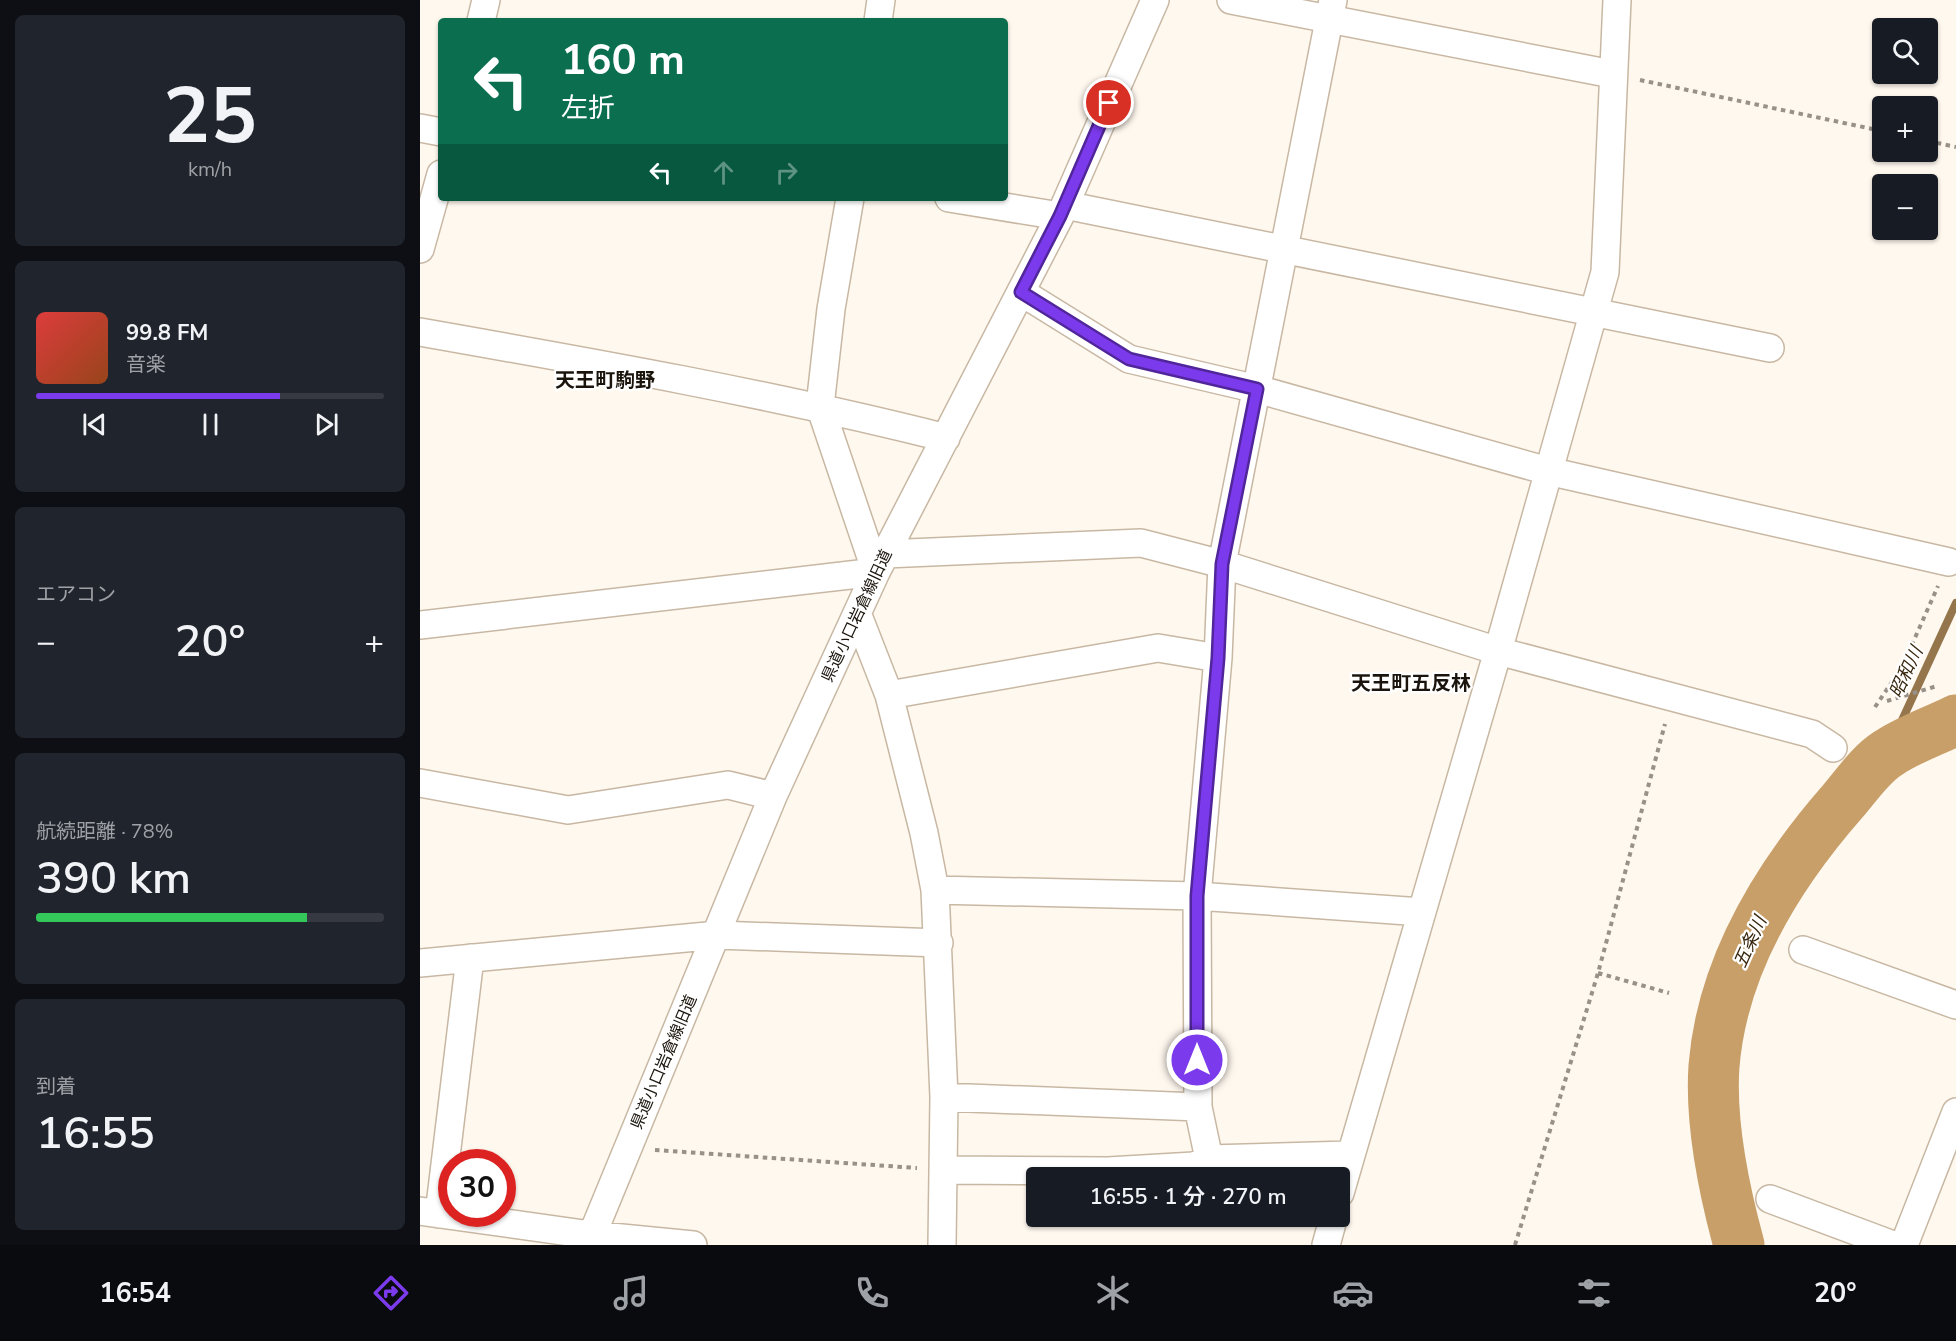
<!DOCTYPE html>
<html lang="ja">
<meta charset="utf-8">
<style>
:root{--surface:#171b24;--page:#20242c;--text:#f1f3f6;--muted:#9ea1a6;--line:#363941;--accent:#7c3aed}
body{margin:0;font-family:"Nunito Sans","Noto Sans JP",sans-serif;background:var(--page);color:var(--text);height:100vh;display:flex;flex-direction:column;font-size:22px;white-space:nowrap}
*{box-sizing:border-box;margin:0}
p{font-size:20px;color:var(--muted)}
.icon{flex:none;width:33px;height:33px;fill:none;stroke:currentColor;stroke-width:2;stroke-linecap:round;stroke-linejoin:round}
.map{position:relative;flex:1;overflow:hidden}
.sheet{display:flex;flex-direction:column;gap:15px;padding:15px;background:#0d0f14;width:420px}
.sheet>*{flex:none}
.hud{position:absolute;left:18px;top:18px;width:570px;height:183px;border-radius:6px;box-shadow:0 2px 4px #0004;background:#0b6e4f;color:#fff;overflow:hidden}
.controls{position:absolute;left:1452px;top:18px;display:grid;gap:12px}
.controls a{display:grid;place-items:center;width:66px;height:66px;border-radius:6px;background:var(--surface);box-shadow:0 2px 4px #0004;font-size:30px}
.speed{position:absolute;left:18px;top:1149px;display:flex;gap:12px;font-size:30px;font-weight:700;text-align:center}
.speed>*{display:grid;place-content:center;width:78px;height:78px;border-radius:50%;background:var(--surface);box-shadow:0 2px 4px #0004;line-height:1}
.speed .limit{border:9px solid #d22;background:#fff;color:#111}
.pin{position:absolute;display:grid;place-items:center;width:51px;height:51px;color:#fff;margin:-26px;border:3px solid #fff;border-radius:50%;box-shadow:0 2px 6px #0007}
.me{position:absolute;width:66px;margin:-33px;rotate:0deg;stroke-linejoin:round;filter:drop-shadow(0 0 4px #0008)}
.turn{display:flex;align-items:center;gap:21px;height:126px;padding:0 24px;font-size:27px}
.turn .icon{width:78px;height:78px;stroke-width:2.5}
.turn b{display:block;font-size:42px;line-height:51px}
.lanes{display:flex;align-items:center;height:57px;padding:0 24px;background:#0003;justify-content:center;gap:30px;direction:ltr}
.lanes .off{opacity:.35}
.big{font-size:45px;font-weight:600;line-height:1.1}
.sheet .tile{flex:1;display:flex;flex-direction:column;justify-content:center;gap:9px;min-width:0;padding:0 21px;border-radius:9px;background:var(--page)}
.sheet .dial{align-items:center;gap:0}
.dial b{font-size:78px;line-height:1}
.song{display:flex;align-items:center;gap:18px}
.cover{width:72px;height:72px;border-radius:9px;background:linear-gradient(135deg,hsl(0 70% 55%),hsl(20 70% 35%))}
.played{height:6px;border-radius:3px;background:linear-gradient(90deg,var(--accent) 70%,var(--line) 70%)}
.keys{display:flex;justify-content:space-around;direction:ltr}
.heat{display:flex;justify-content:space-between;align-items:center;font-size:33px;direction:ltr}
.charge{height:9px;border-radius:4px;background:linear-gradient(90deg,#34c759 78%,var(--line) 0)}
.trip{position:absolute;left:606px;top:1167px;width:324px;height:60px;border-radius:6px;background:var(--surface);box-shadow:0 2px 4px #0004;font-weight:600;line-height:60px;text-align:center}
.dock{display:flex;height:96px;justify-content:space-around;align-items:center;background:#090b0e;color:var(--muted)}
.dock .icon{width:42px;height:42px}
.dock .on{color:var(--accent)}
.dock b{font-size:27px;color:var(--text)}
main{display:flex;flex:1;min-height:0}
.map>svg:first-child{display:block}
</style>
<main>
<section class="sheet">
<div class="tile dial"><b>25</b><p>km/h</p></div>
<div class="tile">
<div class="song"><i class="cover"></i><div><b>99.8 FM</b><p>音楽</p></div></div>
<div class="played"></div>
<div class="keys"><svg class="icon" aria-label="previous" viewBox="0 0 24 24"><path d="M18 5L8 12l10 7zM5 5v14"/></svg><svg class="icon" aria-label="pause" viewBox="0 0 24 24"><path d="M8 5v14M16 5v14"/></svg><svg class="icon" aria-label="next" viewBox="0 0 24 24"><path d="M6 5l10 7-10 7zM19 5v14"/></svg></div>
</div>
<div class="tile"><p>エアコン</p>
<div class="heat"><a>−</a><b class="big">20°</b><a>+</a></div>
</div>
<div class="tile"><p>航続距離 · 78%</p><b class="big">390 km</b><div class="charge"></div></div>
<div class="tile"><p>到着</p><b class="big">16:55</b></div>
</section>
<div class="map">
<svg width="1536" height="1245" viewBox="0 0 1536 1245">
<rect width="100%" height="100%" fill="#fff8ef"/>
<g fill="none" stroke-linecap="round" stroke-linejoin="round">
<path stroke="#94754c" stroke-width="8" d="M1466,755L1536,603"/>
<path stroke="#c89f68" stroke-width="51" d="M1319,1245C1304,1190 1290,1123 1294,1066C1302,966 1359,874 1423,801C1436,786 1450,765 1467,754C1487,740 1514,731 1536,720"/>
<defs>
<path id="minor" d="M811,0L1192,74
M61,21L66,0
M458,21L461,0
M0,128L21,132
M529,198L640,216
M645,205L1350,348
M0,249L21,174
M601,292L709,359L837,389L1128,471L1529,562
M0,332C176,363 352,394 526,438
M465,554L721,543L802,564L1078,651L1392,734L1413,748
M437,613L469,695L504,833L515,890L524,1097L522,1245
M0,625L456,572L400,406L411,309L430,198
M469,695L738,648L798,658
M0,783L148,810L308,785L353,796
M515,890L777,896L1002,912
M1383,950L1536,1005
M0,963L298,935L519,943
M524,1097L778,1107
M789,1159L778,1107L777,896L798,658L802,564L913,0
M523,1170L688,1171L774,1166L789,1159L929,1155
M920,1193L1078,651L1185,272L1197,0
M1350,1199L1473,1245
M0,1211L171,1235L273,1245
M19,1214L50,958
M168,1245L353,796L456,572L640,216L735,0
M906,1245L914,1216
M1484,1245L1536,1112"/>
</defs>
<use href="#minor" stroke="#c8b8a3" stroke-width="30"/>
<path stroke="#989189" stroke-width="4" stroke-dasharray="4.5 4.5" stroke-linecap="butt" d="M1220,80L1462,131
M1508,141L1536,147
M1467,701L1517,686
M1455,707L1482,667L1518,586
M1178,973L1249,993
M235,1150L497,1168
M1095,1245L1178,973L1245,724"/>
<use href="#minor" stroke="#fff" stroke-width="27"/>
</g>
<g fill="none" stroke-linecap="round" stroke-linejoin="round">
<defs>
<path id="route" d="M689,103L640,216L601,292L709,359L837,389L802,564L798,658L777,896V1060"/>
</defs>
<use href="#route" stroke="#51269a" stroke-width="15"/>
<use href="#route" stroke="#7c3aed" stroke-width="10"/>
</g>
<g text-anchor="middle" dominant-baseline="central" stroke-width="4.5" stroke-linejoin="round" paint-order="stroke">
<g font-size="16" fill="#1a140c" stroke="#fff">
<text transform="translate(437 616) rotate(-65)">県道小口岩倉線旧道</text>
<text transform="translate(244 1062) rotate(-67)">県道小口岩倉線旧道</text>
</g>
<g font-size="18" font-style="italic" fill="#38270e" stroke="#fff">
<text transform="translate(1486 672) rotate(-65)">昭和川</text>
<text transform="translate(1330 942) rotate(-66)">五条川</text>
</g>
<g font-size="20" font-weight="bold" fill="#1a140c" stroke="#fff">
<text x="185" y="380">天王町駒野</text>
<text x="991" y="683">天王町五反林</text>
</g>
</g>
</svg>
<div class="controls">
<a><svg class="icon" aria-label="search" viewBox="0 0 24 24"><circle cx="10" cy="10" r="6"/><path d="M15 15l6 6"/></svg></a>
<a>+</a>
<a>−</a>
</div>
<div class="speed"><div class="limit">30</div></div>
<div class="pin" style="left:689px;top:103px;background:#d93025"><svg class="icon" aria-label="arrive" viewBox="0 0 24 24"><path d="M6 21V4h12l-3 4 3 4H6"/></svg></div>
<svg class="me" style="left:777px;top:1060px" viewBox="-20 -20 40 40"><circle r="17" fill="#7c3aed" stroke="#fff" stroke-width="3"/><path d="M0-11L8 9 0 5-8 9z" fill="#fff"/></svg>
<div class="trip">16:55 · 1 分 · 270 m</div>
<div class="hud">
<div class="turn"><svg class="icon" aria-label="left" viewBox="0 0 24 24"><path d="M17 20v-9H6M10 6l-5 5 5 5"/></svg><div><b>160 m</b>左折</div></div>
<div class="lanes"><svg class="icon" aria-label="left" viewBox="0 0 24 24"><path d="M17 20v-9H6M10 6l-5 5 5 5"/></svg><svg class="icon off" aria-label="ahead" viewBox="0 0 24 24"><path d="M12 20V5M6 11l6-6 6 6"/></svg><svg class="icon off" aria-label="right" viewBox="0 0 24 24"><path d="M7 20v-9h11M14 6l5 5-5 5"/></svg></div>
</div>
</div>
</main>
<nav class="dock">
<b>16:54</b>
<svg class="icon on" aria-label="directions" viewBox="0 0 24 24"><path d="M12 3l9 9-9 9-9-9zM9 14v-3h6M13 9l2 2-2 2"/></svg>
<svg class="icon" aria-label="music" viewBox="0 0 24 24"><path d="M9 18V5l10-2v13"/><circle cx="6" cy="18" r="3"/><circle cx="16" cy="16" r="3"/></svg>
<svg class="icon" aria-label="phone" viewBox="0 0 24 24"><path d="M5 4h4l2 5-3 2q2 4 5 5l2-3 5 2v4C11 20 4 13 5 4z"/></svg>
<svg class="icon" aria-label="climate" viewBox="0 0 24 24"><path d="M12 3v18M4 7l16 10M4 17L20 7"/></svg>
<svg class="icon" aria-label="car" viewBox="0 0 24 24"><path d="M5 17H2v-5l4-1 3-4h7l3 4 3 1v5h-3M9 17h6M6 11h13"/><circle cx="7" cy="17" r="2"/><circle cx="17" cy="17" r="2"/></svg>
<svg class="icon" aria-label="filters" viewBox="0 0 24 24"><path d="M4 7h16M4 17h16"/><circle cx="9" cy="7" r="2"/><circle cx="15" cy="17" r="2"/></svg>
<b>20°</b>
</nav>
